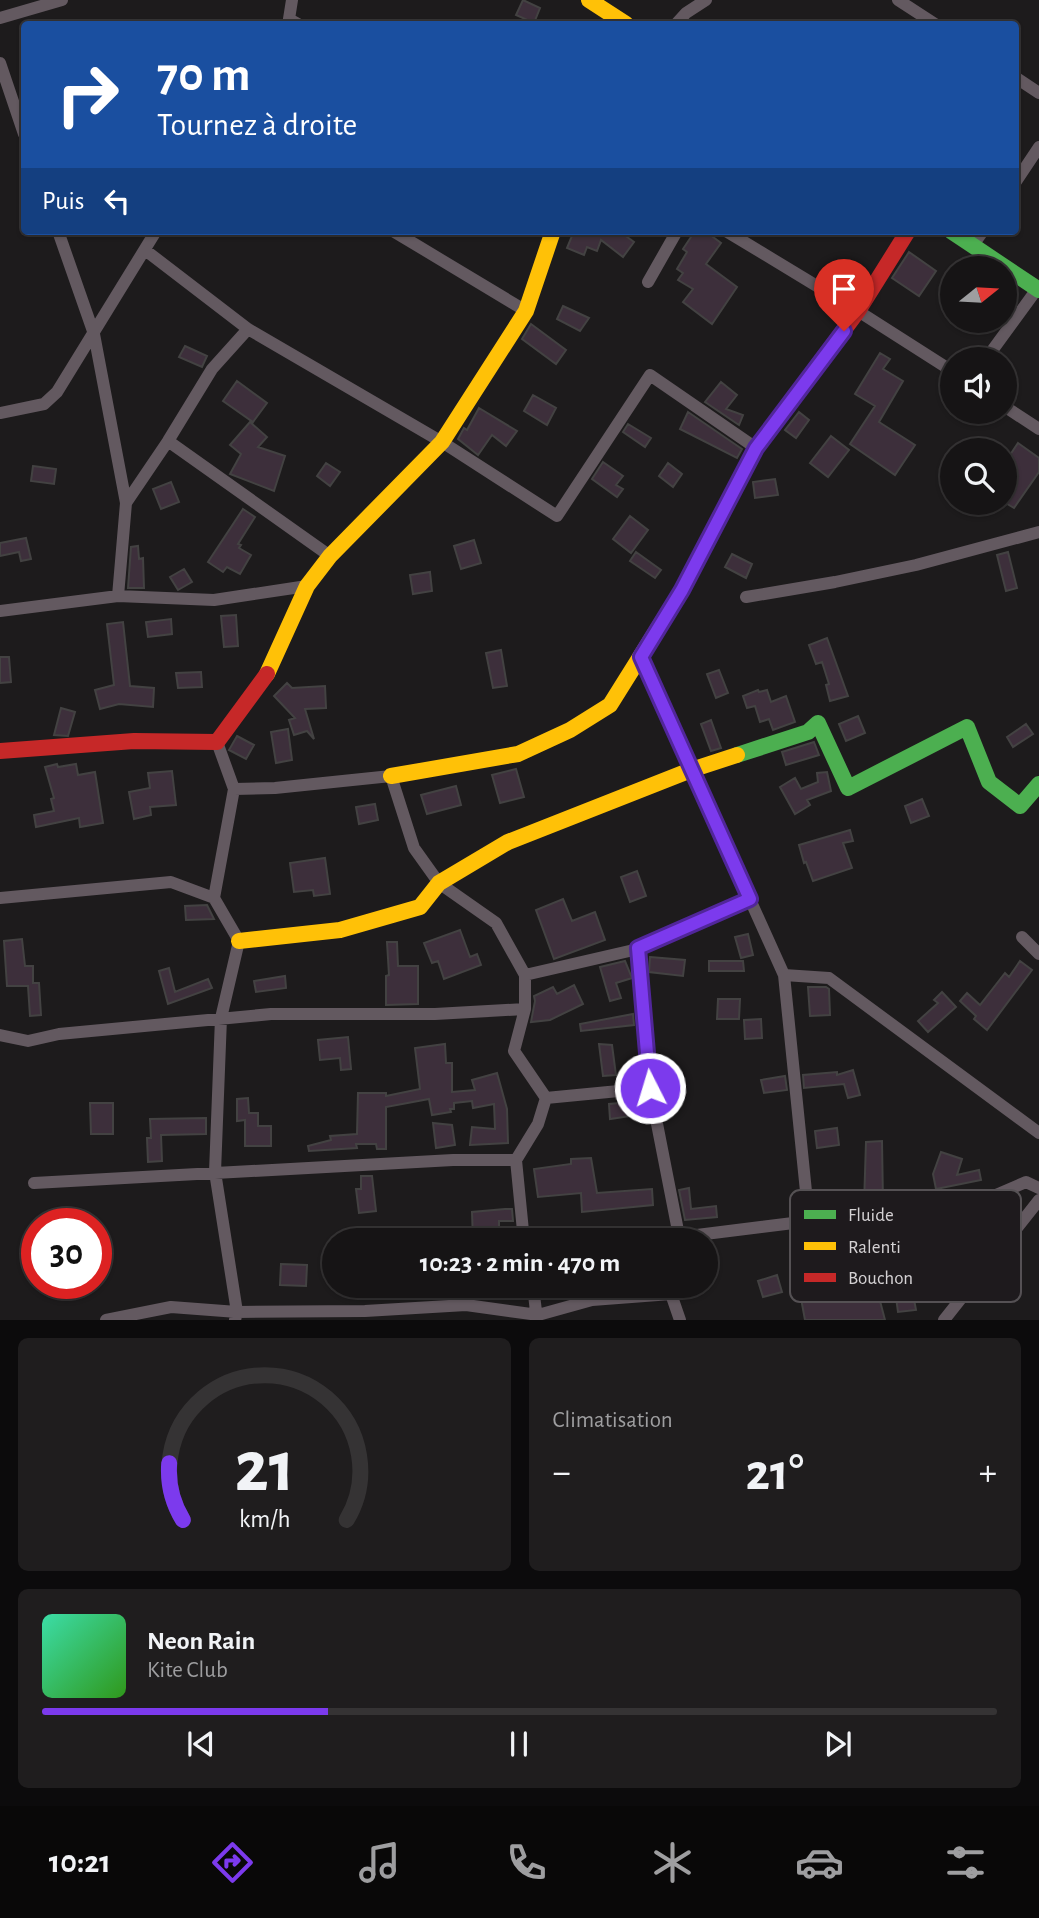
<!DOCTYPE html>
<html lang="fr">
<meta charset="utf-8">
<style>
:root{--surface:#161415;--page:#1f1d1e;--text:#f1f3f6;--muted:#9e9ea0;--line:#353334;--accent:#7c3aed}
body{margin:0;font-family:"Alegreya Sans",sans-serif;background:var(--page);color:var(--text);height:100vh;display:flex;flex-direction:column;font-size:26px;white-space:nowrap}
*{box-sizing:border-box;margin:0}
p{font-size:23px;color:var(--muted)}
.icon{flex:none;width:38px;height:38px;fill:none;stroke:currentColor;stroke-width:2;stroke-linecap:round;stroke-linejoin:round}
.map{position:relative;height:1320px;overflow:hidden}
.sheet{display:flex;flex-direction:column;gap:18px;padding:18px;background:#0c0b0c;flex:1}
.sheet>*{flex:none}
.top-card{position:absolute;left:21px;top:21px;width:998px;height:214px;border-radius:7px;box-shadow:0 2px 5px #0004,0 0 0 2px var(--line);background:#1a4fa0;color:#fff;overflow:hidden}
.needle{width:46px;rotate:72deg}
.tools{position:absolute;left:940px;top:256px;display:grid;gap:14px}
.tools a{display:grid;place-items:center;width:77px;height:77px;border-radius:50%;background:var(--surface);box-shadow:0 2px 5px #0004,0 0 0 2px var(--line);font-size:35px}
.speed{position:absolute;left:21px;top:1208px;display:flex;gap:14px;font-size:35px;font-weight:700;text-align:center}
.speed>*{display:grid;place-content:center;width:91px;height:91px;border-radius:50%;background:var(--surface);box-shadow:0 2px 5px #0004,0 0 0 2px var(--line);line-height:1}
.speed .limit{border:10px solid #d22;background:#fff;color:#111}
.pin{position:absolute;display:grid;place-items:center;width:60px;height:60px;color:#fff;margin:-72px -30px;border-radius:50% 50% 50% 0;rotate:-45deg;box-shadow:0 0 7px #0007}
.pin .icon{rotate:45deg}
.me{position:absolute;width:77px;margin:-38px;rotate:355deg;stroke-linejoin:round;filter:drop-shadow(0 0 5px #0008)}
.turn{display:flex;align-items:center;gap:24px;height:147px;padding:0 21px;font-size:32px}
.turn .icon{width:91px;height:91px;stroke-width:2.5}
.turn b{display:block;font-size:49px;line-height:60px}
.then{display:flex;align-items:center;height:66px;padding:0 21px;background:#0003;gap:14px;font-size:26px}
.big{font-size:52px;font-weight:700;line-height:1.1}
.sheet .widget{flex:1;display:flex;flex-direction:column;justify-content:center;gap:10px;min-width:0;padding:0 24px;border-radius:10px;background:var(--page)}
.sheet .dial{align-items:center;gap:0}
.dial svg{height:182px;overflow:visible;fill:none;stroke:var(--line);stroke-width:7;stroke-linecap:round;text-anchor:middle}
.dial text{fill:var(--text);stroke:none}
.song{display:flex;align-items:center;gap:21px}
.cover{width:84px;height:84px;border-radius:10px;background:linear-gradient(135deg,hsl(160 70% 55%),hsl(110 70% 35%))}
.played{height:7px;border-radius:4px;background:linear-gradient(90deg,var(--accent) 30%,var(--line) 30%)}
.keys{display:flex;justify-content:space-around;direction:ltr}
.heat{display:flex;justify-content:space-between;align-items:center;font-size:38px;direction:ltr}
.sheet .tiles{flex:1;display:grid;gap:18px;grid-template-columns:1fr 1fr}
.widget:last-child{grid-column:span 2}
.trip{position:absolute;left:322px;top:1228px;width:396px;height:70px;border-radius:35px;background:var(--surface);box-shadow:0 2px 5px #0004,0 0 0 2px var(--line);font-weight:700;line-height:70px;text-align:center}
.tab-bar{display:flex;height:112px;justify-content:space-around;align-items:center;background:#090808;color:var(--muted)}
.tab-bar .icon{width:49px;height:49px}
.tab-bar .on{color:var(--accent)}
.tab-bar b{font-size:32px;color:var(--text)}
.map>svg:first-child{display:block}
</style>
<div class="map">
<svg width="1039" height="1320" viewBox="0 0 1039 1320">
<rect width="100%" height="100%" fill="#1d1b1c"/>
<path fill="#3d2f3b" stroke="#434242" stroke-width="2" d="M523,0L540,8L534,23L516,15Z
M574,231H619L634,242L623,257L601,240L597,251L587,247L584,255L567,248Z
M695,231H705L721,243L706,264L737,287L712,324L683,302L693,289L678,280L683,273L677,269L687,252L683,249Z
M909,252L936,271L919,296L892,278Z
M563,306L589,318L580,331L557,319Z
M531,324L566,350L556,364L522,339Z
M185,346L207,356L202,367L179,357Z
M880,353L890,359L883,369L903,381L879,422L915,445L895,475L850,444L875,406L855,394Z
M237,381L267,403L253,422L223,401Z
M721,382L737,395L726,409L743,415L739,425L705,402Z
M533,395L556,408L547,425L524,411Z
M479,408L517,431L506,446L492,435L478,455L458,439L464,428L467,430Z
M688,412L742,449L737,458L680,429Z
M799,412L809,420L796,438L785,430Z
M250,422L267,437L258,447L285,456L274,491L230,474L241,454L230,445Z
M628,424L651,438L645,447L623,432Z
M831,436L849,450L828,477L810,463Z
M1018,443L1039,458V472L1014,508L1004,502V464Z
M603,462L623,476L616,485L623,489L617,497L592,479Z
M326,463L340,472L330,486L317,476Z
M668,463L682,474L673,487L659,476Z
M33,466L56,469L54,484L31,481Z
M775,479L778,495L755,498L753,482Z
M171,482L179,502L161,509L153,489Z
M243,509L255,517L238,544L241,545L239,548L251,555L240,574L227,567L223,572L208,562Z
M630,516L648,530L631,553L613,539Z
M26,538L31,559L21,561L19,552L0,556V543Z
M474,540L481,563L461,569L454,546Z
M138,546L139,559L143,558L144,588H128L131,547Z
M636,552L661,570L655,578L630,561Z
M1008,552L1017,588L1006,591L997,555Z
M732,554L752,564L746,578L725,567Z
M184,569L192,582L178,590L170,577Z
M430,572L432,591L413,594L410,575Z
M236,615L238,646L224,647L221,616Z
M171,619L172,634L148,637L146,622Z
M123,622L130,686L154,688L153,707L119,704L100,709L95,690L114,685L107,624Z
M827,638L848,696L830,701L826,685L829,684L822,662L816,664L809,645Z
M501,650L507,686L493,688L486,653Z
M0,657H9L11,682L0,683Z
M719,670L728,693L716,698L707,674Z
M201,672L202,687L178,688L176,673Z
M287,683L292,688L325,686L326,708L305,709L314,739L307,731L294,735L289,720L295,718L274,696Z
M758,690L759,692L767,690L771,702L786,696L795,722L773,730L769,719L760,722L755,706L747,708L743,696Z
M61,708L75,712L68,736L54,735Z
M858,716L865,733L846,741L839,724Z
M711,720L721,748L711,751L701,724Z
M1026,724L1033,734L1013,747L1007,737Z
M288,729L292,760L276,763L271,732Z
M237,736L254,745L246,759L229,750Z
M814,742L819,755L786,765L782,752Z
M57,764L58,767L76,764L78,775L95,772L103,823L80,827L79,818L36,827L34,815L54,811L51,799L54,798L45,767Z
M516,769L524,797L500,803L492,775Z
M172,771L176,805L150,807L151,815L134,819L129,792L150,788L148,773Z
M827,772L831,791L807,800L810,805L795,814L780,787L795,778L801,789L818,782L817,773Z
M456,786L461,805L427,814L421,795Z
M922,799L929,816L911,823L905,806Z
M375,804L378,820L359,824L356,807Z
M850,830L853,841L843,843L852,868L813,881L806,862L804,863L799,845Z
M325,858L330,894L314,896L313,890L294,892L290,863Z
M637,871L646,896L630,902L621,877Z
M563,899L572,921L595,912L605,940L554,959L536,910Z
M207,905L214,919L186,920L185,906Z
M460,930L470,957L477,954L481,965L444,979L438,961L432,963L424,943Z
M748,934L753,955L741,958L735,937Z
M22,939L25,966H33V983H39L41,1015L30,1016L28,986H7L4,941Z
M387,942H397L398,966H418V1004L386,1005V976L389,975Z
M650,957L685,960L683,976L649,972Z
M625,961L632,978L616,983L621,998L610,1001L600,967Z
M709,961H743L744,971H709Z
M1020,961L1032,970L987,1030L974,1019L976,1016L960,1001L967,993L980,1005L1005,973L1009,977Z
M169,968L175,992L208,979L212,988L168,1004L159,971Z
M285,976L286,988L256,992L254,981Z
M574,985L583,1004L550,1020L531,1022L535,1001L534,996L553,987L557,994Z
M808,987H826L829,989L830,1015L810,1016Z
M942,992L956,1007L928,1032L918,1021L938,1003L934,1000Z
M718,999H740L739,1019H717Z
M633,1014L634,1025L581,1031L580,1024Z
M761,1019L762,1038L745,1039L744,1020Z
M348,1037L351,1069L341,1070L340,1058L320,1060L318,1040Z
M445,1044L446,1063H452V1092L475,1090L472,1080L497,1073L507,1109L508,1143L470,1145L472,1127L495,1129L494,1104L473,1108L472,1101L454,1103V1109H450L451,1112L432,1115L429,1099L386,1107V1149H377L376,1144H356L357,1148L309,1151L308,1146L331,1140L330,1136L357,1134L358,1093H386V1096L420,1089L415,1048Z
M599,1044L612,1045L616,1075L603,1076Z
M853,1070L860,1095L848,1098L844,1084L804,1088L803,1075L837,1072V1075Z
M785,1076L787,1090L764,1093L761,1080Z
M248,1098L249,1113H258V1126H271V1146H245V1120L237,1121V1099Z
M630,1102L631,1116L610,1119L609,1104Z
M90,1103H113V1134H91Z
M206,1118V1134L161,1135L162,1161L148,1162L147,1138H151L150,1119Z
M433,1123L452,1125L455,1145L436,1148Z
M837,1128L839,1145L817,1148L815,1131Z
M882,1141L883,1203L864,1205L866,1142Z
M941,1152L962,1159L957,1175L979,1170L981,1180L936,1189L933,1174Z
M591,1158L597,1193L652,1189L653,1205L582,1212L581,1193L538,1197L534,1169L571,1164V1159Z
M361,1176H372L376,1211L359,1213L356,1189H361Z
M689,1188L691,1209L716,1206L717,1217L685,1220L679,1190Z
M505,1209H512L513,1221H499V1241H473L472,1212Z
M865,1244L885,1320H805L796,1271L815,1268L819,1294L850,1290L838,1264L856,1255L854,1250Z
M281,1264L307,1265L306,1286L280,1285Z
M777,1275L782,1292L763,1297L758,1281Z
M910,1278L916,1310L898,1312L894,1283Z"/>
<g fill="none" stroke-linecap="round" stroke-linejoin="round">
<path stroke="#635960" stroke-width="12" d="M292,0L289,19L298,24
M898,0L935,24
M0,18L62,0
M676,24L686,13L706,0
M0,63L24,134
M1015,77L1039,93
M1015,183L1039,147
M58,231L94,334L126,503L118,596
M393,231L526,311
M726,231L858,311L952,371
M973,245L983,231
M145,250L248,329L442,442L557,516L650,375L756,448
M648,282L677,231
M986,359L1037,289
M1004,406L1039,429
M0,413L44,404L57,392L156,231
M168,441L330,556
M126,503L168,441L212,369L248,329
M746,597L835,582L916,565L1039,532
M0,611L118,596L214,600L307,586
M641,657L784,975L809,1221
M217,742L234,789L275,788L391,776L414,848L439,883L496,923L525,975V1009L514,1051L546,1098L538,1124L516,1160L524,1241
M0,898L171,882L214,898L239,941L221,1018L215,1172L237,1312L235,1320
M214,898L234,789
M1022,937L1039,954
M638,949L650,1088L680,1241
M525,975L638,949L750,899
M784,975L829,978L1039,1133
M0,1035L28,1041L59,1034L271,1014H435L525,1009
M546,1098L650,1088
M34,1183L453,1160H516
M681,1237L922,1207L996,1195L1026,1182L1039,1188
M533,1286L537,1320
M672,1286L671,1294L680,1320
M106,1320L171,1307L237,1312L365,1311L466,1305L538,1315L592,1300L671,1294
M944,1320L1039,1200"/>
<path stroke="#4caf50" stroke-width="16" d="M951,231L1039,290
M737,755L808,732L818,723L848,788L967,727L989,782L1020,806L1039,784"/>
<path stroke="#ffc107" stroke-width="16" d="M589,0L626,24
M267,674L307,586L330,556L442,442L526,311L553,231
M391,776L518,754L570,730L610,705L682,590L756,448L806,381
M239,941L340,930L420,907L439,883L508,842L691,770L737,755"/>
<path stroke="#c62828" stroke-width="16" d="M806,381L858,311L908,231
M0,751L134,741L217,742L267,674"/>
</g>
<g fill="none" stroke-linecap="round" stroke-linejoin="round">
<defs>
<path id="route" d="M650,1088L638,948L750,899L641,657L682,590L756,448L844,331"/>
</defs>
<use href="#route" stroke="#51269a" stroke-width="18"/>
<use href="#route" stroke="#7c3aed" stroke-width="12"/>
</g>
<rect x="790" y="1190" width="231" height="112" rx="10" fill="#1e1a1d" stroke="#555154" stroke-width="2"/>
<rect x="804" y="1210" width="32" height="9" fill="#4caf50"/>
<rect x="804" y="1242" width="32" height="8" fill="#ffc107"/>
<rect x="804" y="1273" width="32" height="9" fill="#c62828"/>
<g font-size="19" fill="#d4d1d3">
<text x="848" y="1221">Fluide</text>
<text x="848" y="1253">Ralenti</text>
<text x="848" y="1284">Bouchon</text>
</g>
</svg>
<div class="tools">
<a><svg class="needle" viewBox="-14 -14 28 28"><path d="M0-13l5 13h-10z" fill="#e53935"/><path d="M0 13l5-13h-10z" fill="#9e9ea0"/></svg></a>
<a><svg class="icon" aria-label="sound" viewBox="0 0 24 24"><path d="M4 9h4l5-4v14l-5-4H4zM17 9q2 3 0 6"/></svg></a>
<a><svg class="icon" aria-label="search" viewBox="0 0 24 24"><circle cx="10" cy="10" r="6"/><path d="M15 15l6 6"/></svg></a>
</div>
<div class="speed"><div class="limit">30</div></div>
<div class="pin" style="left:844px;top:331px;background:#d93025"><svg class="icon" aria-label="arrive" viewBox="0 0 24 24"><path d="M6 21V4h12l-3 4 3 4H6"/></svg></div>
<svg class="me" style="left:650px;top:1088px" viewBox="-20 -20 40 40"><circle r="17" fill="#7c3aed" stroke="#fff" stroke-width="3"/><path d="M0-11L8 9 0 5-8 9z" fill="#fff"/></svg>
<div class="trip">10:23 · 2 min · 470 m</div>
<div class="top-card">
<div class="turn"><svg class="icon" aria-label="right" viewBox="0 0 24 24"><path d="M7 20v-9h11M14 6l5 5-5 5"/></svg><div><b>70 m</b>Tournez à droite</div></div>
<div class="then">Puis<svg class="icon" aria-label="left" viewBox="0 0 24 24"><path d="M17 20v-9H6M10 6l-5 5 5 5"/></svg></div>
</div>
</div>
<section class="sheet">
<div class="tiles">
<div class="widget dial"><svg viewBox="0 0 100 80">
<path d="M14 69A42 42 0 1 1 86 69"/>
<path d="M14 69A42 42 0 0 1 8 44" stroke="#7c3aed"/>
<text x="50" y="56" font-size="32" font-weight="700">21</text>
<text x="50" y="72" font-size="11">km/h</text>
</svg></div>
<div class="widget"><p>Climatisation</p>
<div class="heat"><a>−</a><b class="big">21°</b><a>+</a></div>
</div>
<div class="widget">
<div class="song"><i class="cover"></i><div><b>Neon Rain</b><p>Kite Club</p></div></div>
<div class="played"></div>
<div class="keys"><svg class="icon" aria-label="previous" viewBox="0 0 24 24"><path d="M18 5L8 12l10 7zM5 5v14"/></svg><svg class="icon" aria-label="pause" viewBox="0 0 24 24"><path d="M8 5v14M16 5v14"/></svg><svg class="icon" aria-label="next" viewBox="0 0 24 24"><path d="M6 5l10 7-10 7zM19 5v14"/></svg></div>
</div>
</div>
</section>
<nav class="tab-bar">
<b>10:21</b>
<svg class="icon on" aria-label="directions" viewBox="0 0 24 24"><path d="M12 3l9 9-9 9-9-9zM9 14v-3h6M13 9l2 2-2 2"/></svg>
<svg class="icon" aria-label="music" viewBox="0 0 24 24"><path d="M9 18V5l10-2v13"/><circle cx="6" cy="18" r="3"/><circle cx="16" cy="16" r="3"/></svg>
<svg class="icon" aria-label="phone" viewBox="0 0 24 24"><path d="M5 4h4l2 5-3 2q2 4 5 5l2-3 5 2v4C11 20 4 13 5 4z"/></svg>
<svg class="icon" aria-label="climate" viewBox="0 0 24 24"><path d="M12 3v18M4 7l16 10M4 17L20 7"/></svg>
<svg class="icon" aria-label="car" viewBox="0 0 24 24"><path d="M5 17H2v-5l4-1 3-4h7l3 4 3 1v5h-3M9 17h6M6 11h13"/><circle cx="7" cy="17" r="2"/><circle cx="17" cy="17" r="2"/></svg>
<svg class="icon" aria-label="filters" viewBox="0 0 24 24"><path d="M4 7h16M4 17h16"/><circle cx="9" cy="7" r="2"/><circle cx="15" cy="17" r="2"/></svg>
</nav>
